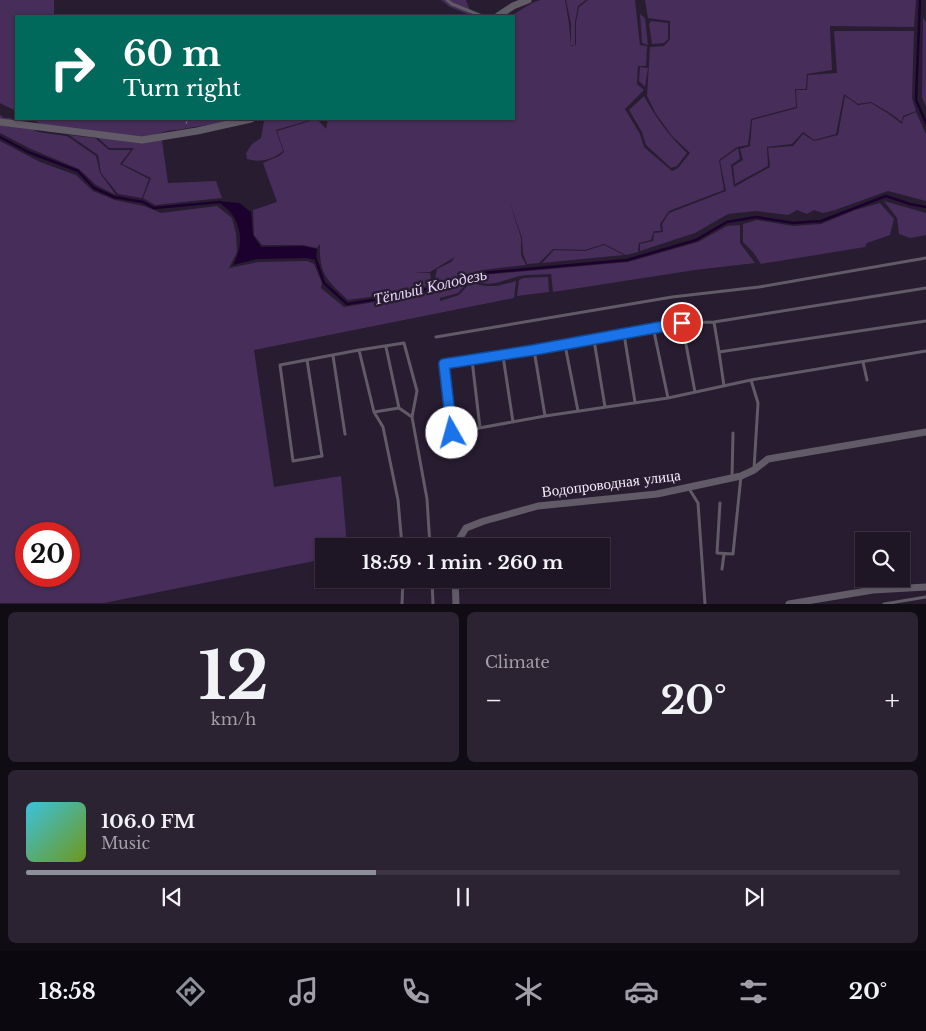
<!DOCTYPE html>
<meta charset="utf-8">
<style>
:root{--surface:#1e1525;--page:#2b2232;--text:#f1f3f6;--muted:#a19fa7;--line:#3c3442;--accent:#8c9099}
body{margin:0;font-family:"Libre Baskerville",serif;background:var(--page);color:var(--text);height:100vh;display:flex;flex-direction:column;font-size:19px;white-space:nowrap}
*{box-sizing:border-box;margin:0}
p{font-size:16px;color:var(--muted)}
.icon{flex:none;width:28px;height:28px;fill:none;stroke:currentColor;stroke-width:2;stroke-linecap:round;stroke-linejoin:round}
.map{position:relative;height:604px;overflow:hidden}
.details{display:flex;flex-direction:column;gap:8px;padding:8px;background:#100c14;flex:1}
.details>*{flex:none}
.hud{position:absolute;left:15px;top:15px;width:500px;height:105px;border-radius:0px;box-shadow:0 1px 4px #0004,0 0 0 1px var(--line);background:#00695c;color:#fff;overflow:hidden}
.controls{position:absolute;left:855px;top:532px;display:grid;gap:10px}
.controls a{display:grid;place-items:center;width:55px;height:55px;border-radius:0px;background:var(--surface);box-shadow:0 1px 4px #0004,0 0 0 1px var(--line);font-size:25px}
.speed{position:absolute;left:15px;top:522px;display:flex;gap:10px;font-size:25px;font-weight:700;text-align:center}
.speed>*{display:grid;place-content:center;width:65px;height:65px;border-radius:50%;background:var(--surface);box-shadow:0 1px 4px #0004,0 0 0 1px var(--line);line-height:1}
.speed .limit{border:8px solid #d22;background:#fff;color:#111}
.pin{position:absolute;display:grid;place-items:center;width:42px;height:42px;color:#fff;margin:-21px;border:2px solid #fff;border-radius:50%;box-shadow:0 1px 5px #0007}
.me{position:absolute;width:55px;margin:-28px;rotate:353deg;stroke-linejoin:round;filter:drop-shadow(0 0 4px #0008)}
.turn{display:flex;align-items:center;gap:18px;height:105px;padding:0 25px;font-size:22px}
.turn .icon{width:65px;height:65px;stroke-width:2.5}
.turn b{display:block;font-size:35px;line-height:42px}
.big{font-size:38px;font-weight:700;line-height:1.1}
.details .tile{flex:1;display:flex;flex-direction:column;justify-content:center;gap:8px;min-width:0;padding:0 18px;border-radius:8px;background:var(--page)}
.details .dial{align-items:center;gap:0}
.dial b{font-size:65px;line-height:1}
.song{display:flex;align-items:center;gap:15px}
.cover{width:60px;height:60px;border-radius:8px;background:linear-gradient(135deg,hsl(190 70% 55%),hsl(80 70% 35%))}
.played{height:5px;border-radius:2px;background:linear-gradient(90deg,var(--accent) 40%,var(--line) 40%)}
.keys{display:flex;justify-content:space-around;direction:ltr}
.heat{display:flex;justify-content:space-between;align-items:center;font-size:28px;direction:ltr}
.details .tiles{flex:1;display:grid;gap:8px;grid-template-columns:1fr 1fr}
.tile:last-child{grid-column:span 2}
.trip{position:absolute;left:315px;top:538px;width:295px;height:50px;border-radius:0px;background:var(--surface);box-shadow:0 1px 4px #0004,0 0 0 1px var(--line);font-weight:700;line-height:50px;text-align:center}
.menu{display:flex;height:80px;justify-content:space-around;align-items:center;background:#0c080f;color:var(--muted)}
.menu .icon{width:35px;height:35px}
.menu .selected{color:var(--accent)}
.menu b{font-size:22px;color:var(--text)}
.map>svg:first-child{display:block}
</style>
<div class="map">
<svg width="926" height="604" viewBox="0 0 926 604">
<rect width="100%" height="100%" fill="#281c31"/>
<path fill="#472d5a" fill-rule="evenodd" d="M0,0H54V16H16V111L0,103Z
M441,0H466L472,16L450,7Z
M540,0H565L569,24L571,46L576,45V22L579,7L588,0H635L640,45L647,46L646,66H638L637,84L644,90L625,109L640,134L644,147L672,171L678,168L690,153L672,136L656,114L647,96L650,47L664,46L670,39V21L648,18L645,0H916L914,27L830,26L832,70L807,74L806,89H795L796,107L751,119L748,145L737,147L719,160L724,190L669,211L660,224L661,231H654L651,240L639,243L638,252L626,255L604,244L585,250L553,249L539,263L527,264L523,254L522,238L509,200L521,238V255L526,265L483,270L440,282L435,278L437,269L451,262L455,257L430,272H412L430,273L432,285L391,294L348,300C327,280 319,275 320,244L317,248L303,245H262L254,235L253,210L277,202L263,163L279,156L284,152L277,131L317,119L326,129L328,119H514V16H511L532,3Z
M566,0H586L578,6L575,22V45H571V24Z
M640,14L645,18L648,45L642,43Z
M923,17L926,23V107L922,97Z
M651,21L668,23V39L664,43L652,44L649,24Z
M834,31H914L912,98L916,111L903,116L902,122L890,113L871,102L858,104L844,94L836,134L814,140L803,132L792,144L767,147L768,166L735,184L733,166L743,160L740,149L750,146L752,120L797,108L796,90H807L808,75L837,73Z
M640,67L648,68L645,87L639,81Z
M644,96C656,118 669,136 687,153L677,166L671,168L646,145L642,132L629,110Z
M845,96L858,105L871,103L889,114L902,124L904,117L916,112L926,134V201L888,191L835,210L823,213L814,210L807,214L797,210L788,215L756,211L728,214L695,233L640,251V244L653,241L654,233L663,232L662,224L669,213L726,191L720,161L738,148L740,159L731,165L734,187L770,167L768,148L793,146L803,134L814,141L838,135Z
M0,115L4,118H10L38,132L67,136L96,156L100,173L116,195L96,185L79,169L31,149L0,133Z
M31,119H241L177,130C165,129 153,138 140,137C108,136 76,129 44,126Z
M272,119H314L276,130L283,151C272,160 260,163 247,159L246,153L252,144L261,138L264,121Z
M69,135L95,138L109,150H131L120,164L149,179L142,198L118,194L101,173L98,155Z
M97,137L162,140L168,183L216,181L222,198L155,205L143,198L151,178L122,164L134,148H109Z
M0,141L40,162L76,175L93,191L115,200L144,206L161,213L217,206L232,218L236,233L237,252L229,268L258,262L307,261L314,264L322,283L321,288L344,307L430,293L482,275L628,262L698,242L727,226L740,225V243L755,263L695,270L553,292L551,274C541,275 529,274 520,276C498,281 494,288 470,280L458,293L440,298V301L459,295L471,282C489,289 499,286 516,281L514,298L254,350L274,487L341,476L347,546H324V559L104,603H0ZM26,534H69V576H26Z
M884,201L926,213V235L910,238L899,234L897,218Z
M880,203L894,219L890,235L867,243L865,247L761,264L753,252L743,242V224L757,220L793,226L821,224L855,210Z
M604,245L624,255L542,263L554,250L585,251Z
M548,277L549,292L517,296L519,280L523,278Z"/>
<path fill="#1c002d" d="M218,201L239,203L251,212L253,235L261,247L303,246L317,249L316,260L306,258L257,259L233,265C241,250 243,235 235,219C232,212 223,206 218,201Z"/>
<g fill="none" stroke-linecap="round" stroke-linejoin="round">
<path stroke="#1c002d" stroke-width="2.5" d="M920,0L916,100L926,123
M0,137L28,152L78,171L94,188L114,197L143,202L154,208L220,202
M315,257L324,283L347,304L391,297L436,287L482,273L627,260L696,240L727,222L756,217L793,223L821,221L886,196L910,204L926,207"/>
<path stroke="#81788a" stroke-width="1" stroke-dasharray="4 4" stroke-linecap="butt" d="M186,124L188,119"/>
<path stroke="#605b66" stroke-width="3" d="M447,0L452,4L482,16
M714,322L926,288
M682,323L695,392
M653,327L668,398
M624,334L635,402
M436,337L672,297L759,287L926,258
M594,340L605,407
M565,345L578,411
M386,347L399,408
M359,350L374,412L383,427L398,500L402,546
M534,350L545,416
M719,352L714,322L682,323L653,327L624,334L503,356L444,364L452,433L545,416L668,398L751,380L926,351
M333,356L345,434
M503,356L513,422
M307,360L322,456L293,461L280,365L359,350L404,343L417,391L412,417L427,499L430,546
M472,360L480,428
M863,362L867,380
M751,380L758,403L754,469
M724,386L719,352L926,321
M374,412L399,408L412,417
M732,477L733,433
M688,487L698,503L705,604
M720,503L717,553L733,554L741,476
M722,569L724,554
M432,579L433,604
M402,604L403,579
M884,604L926,597"/>
<path stroke="#605b66" stroke-width="7" d="M498,16L513,6L528,0
M0,122L142,140L197,131L251,119
M455,546L466,528L484,521L538,506L657,494L741,476L754,470L768,459L926,432
M455,579L456,604
M789,604L873,590L926,587"/>
</g>
<g fill="none" stroke-linecap="round" stroke-linejoin="round">
<defs>
<path id="route" d="M452,433L444,364L534,350L682,323"/>
</defs>
<use href="#route" stroke="#114b97" stroke-width="12"/>
<use href="#route" stroke="#1a73e8" stroke-width="9"/>
</g>
<g text-anchor="middle" dominant-baseline="central" stroke-width="5" stroke-linejoin="round" paint-order="stroke">
<g font-size="15" fill="#f6effd" stroke="#281c31">
<text transform="translate(611 483) rotate(-7)">Водопроводная улица</text>
</g>
<g font-size="16" font-style="italic" fill="#e8d3fb" stroke="#281c31">
<text transform="translate(430 286) rotate(-13)">Тёплый Колодезь</text>
</g>
</g>
</svg>
<div class="controls">
<a><svg class="icon" aria-label="search" viewBox="0 0 24 24"><circle cx="10" cy="10" r="6"/><path d="M15 15l6 6"/></svg></a>
</div>
<div class="speed"><div class="limit">20</div></div>
<div class="pin" style="left:682px;top:323px;background:#d93025"><svg class="icon" aria-label="arrive" viewBox="0 0 24 24"><path d="M6 21V4h12l-3 4 3 4H6"/></svg></div>
<svg class="me" style="left:452px;top:433px" viewBox="-20 -20 40 40"><circle r="19" fill="#fff"/><path d="M0-13L10 11 0 6-10 11z" fill="#1a73e8"/></svg>
<div class="trip">18:59 · 1 min · 260 m</div>
<div class="hud">
<div class="turn"><svg class="icon" aria-label="right" viewBox="0 0 24 24"><path d="M7 20v-9h11M14 6l5 5-5 5"/></svg><div><b>60 m</b>Turn right</div></div>
</div>
</div>
<section class="details">
<div class="tiles">
<div class="tile dial"><b>12</b><p>km/h</p></div>
<div class="tile"><p>Climate</p>
<div class="heat"><a>−</a><b class="big">20°</b><a>+</a></div>
</div>
<div class="tile">
<div class="song"><i class="cover"></i><div><b>106.0 FM</b><p>Music</p></div></div>
<div class="played"></div>
<div class="keys"><svg class="icon" aria-label="previous" viewBox="0 0 24 24"><path d="M18 5L8 12l10 7zM5 5v14"/></svg><svg class="icon" aria-label="pause" viewBox="0 0 24 24"><path d="M8 5v14M16 5v14"/></svg><svg class="icon" aria-label="next" viewBox="0 0 24 24"><path d="M6 5l10 7-10 7zM19 5v14"/></svg></div>
</div>
</div>
</section>
<nav class="menu">
<b>18:58</b>
<svg class="icon selected" aria-label="directions" viewBox="0 0 24 24"><path d="M12 3l9 9-9 9-9-9zM9 14v-3h6M13 9l2 2-2 2"/></svg>
<svg class="icon" aria-label="music" viewBox="0 0 24 24"><path d="M9 18V5l10-2v13"/><circle cx="6" cy="18" r="3"/><circle cx="16" cy="16" r="3"/></svg>
<svg class="icon" aria-label="phone" viewBox="0 0 24 24"><path d="M5 4h4l2 5-3 2q2 4 5 5l2-3 5 2v4C11 20 4 13 5 4z"/></svg>
<svg class="icon" aria-label="climate" viewBox="0 0 24 24"><path d="M12 3v18M4 7l16 10M4 17L20 7"/></svg>
<svg class="icon" aria-label="car" viewBox="0 0 24 24"><path d="M5 17H2v-5l4-1 3-4h7l3 4 3 1v5h-3M9 17h6M6 11h13"/><circle cx="7" cy="17" r="2"/><circle cx="17" cy="17" r="2"/></svg>
<svg class="icon" aria-label="filters" viewBox="0 0 24 24"><path d="M4 7h16M4 17h16"/><circle cx="9" cy="7" r="2"/><circle cx="15" cy="17" r="2"/></svg>
<b>20°</b>
</nav>
